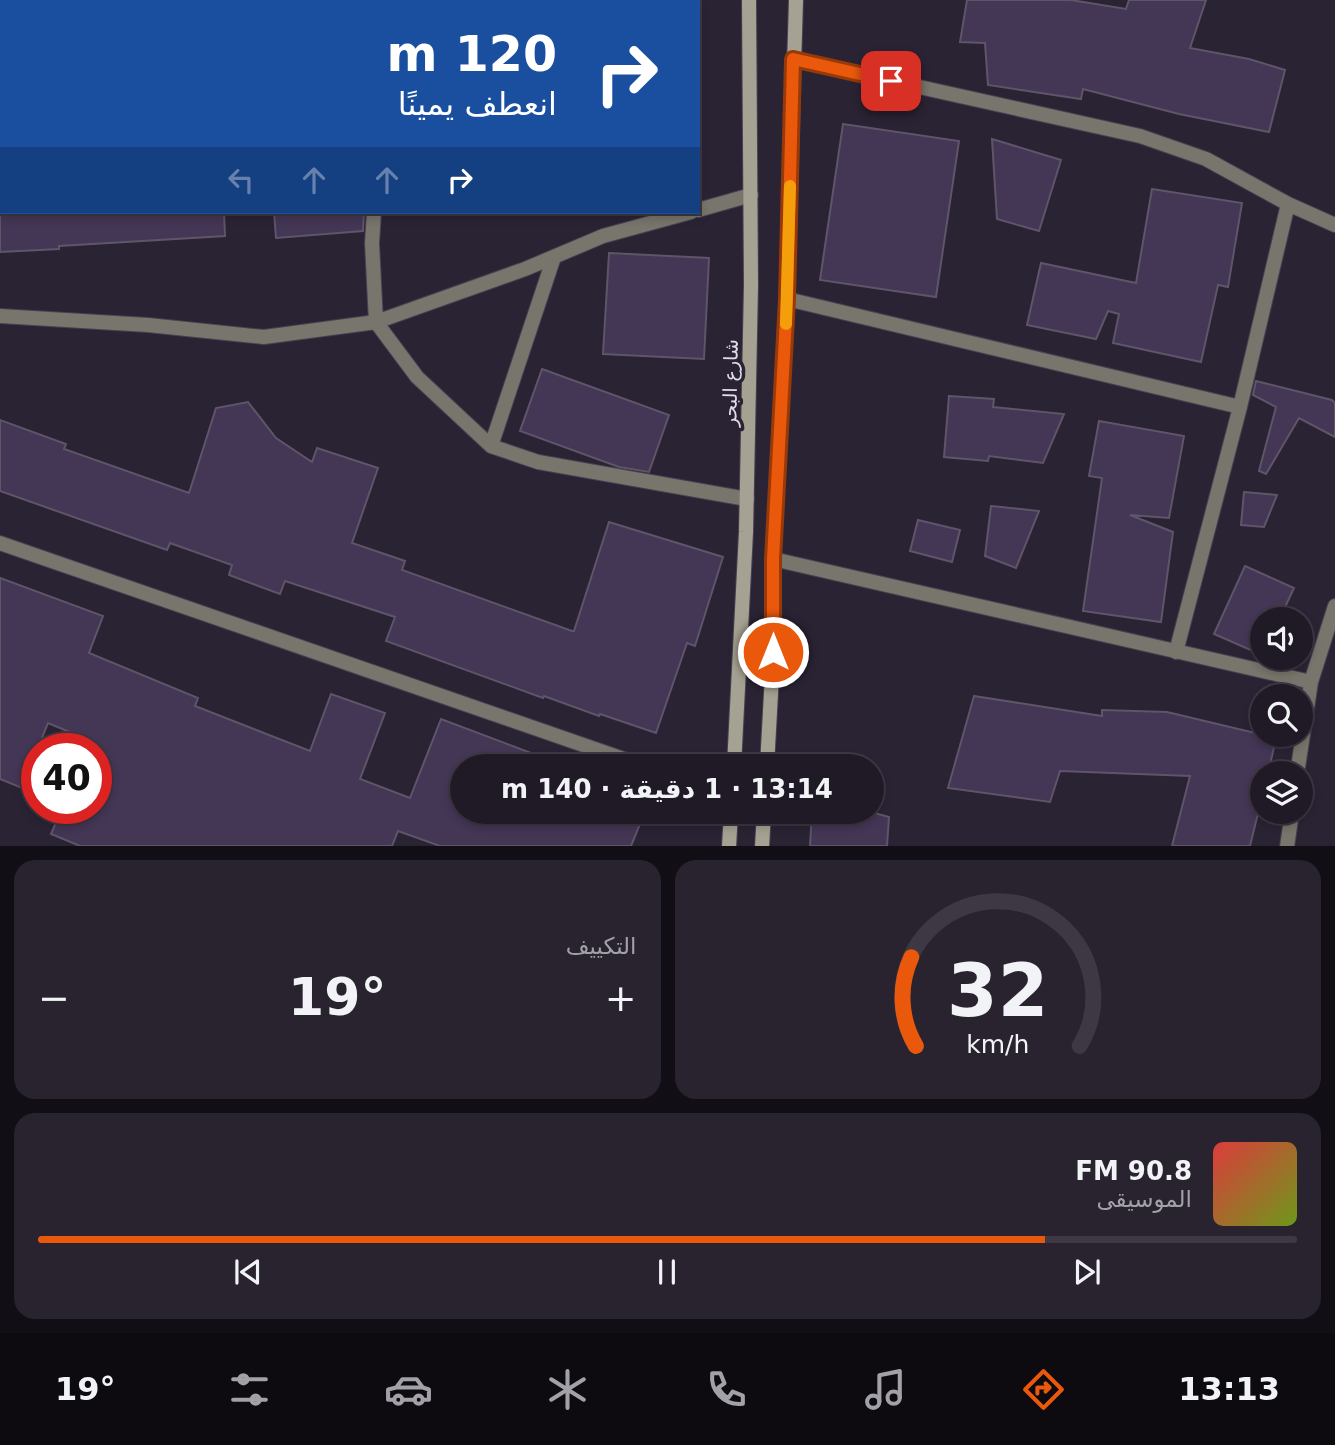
<!DOCTYPE html>
<html lang="ar">
<meta charset="utf-8">
<style>
:root{--surface:#201a27;--page:#28232f;--text:#f1f3f6;--muted:#a2a1a7;--line:#3d3844;--accent:#ea580c}
body{margin:0;font-family:"DejaVu Sans",Cairo,sans-serif;background:var(--page);color:var(--text);direction:rtl;height:100vh;display:flex;flex-direction:column;font-size:26px;white-space:nowrap}
*{box-sizing:border-box;margin:0}
p{font-size:23px;color:var(--muted)}
.icon{flex:none;width:38px;height:38px;fill:none;stroke:currentColor;stroke-width:2;stroke-linecap:round;stroke-linejoin:round}
.map{position:relative;height:846px;overflow:hidden;direction:ltr}
.details{display:flex;flex-direction:column;gap:14px;padding:14px;background:#120e15;flex:1}
.details>*{flex:none}
.banner{position:absolute;left:0px;top:0px;width:700px;height:214px;box-shadow:0 4px 10px #0003,0 0 0 2px var(--line);direction:rtl;background:#1a4fa0;color:#fff;overflow:hidden}
.tools{position:absolute;left:1250px;top:607px;display:grid;gap:14px}
.tools a{display:grid;place-items:center;width:63px;height:63px;border-radius:50%;background:var(--surface);box-shadow:0 4px 10px #0003,0 0 0 2px var(--line);font-size:35px}
.speed{position:absolute;left:21px;top:733px;display:flex;gap:14px;font-size:35px;font-weight:700;text-align:center}
.speed>*{display:grid;place-content:center;width:91px;height:91px;border-radius:50%;background:var(--surface);box-shadow:0 4px 10px #0003,0 0 0 2px var(--line);line-height:1}
.speed .limit{border:10px solid #d22;background:#fff;color:#111}
.pin{position:absolute;display:grid;place-items:center;width:60px;height:60px;color:#fff;margin:-30px;border-radius:14px;box-shadow:0 4px 10px #0006}
.me{position:absolute;width:77px;margin:-38px;rotate:0deg;stroke-linejoin:round;filter:drop-shadow(0 0 5px #0008)}
.turn{display:flex;align-items:center;gap:24px;height:147px;padding:0 28px;font-size:32px}
.turn .icon{width:91px;height:91px;stroke-width:2.5}
.turn b{display:block;font-size:49px;line-height:60px}
.lanes{display:flex;align-items:center;height:66px;padding:0 28px;background:#0003;justify-content:center;gap:35px;direction:ltr}
.lanes .off{opacity:.35}
.big{font-size:52px;font-weight:800;line-height:1.1}
.details .tile{flex:1;display:flex;flex-direction:column;justify-content:center;gap:10px;min-width:0;padding:0 24px;border-radius:21px;background:var(--page)}
.details .dial{align-items:center;gap:0}
.dial svg{height:182px;overflow:visible;fill:none;stroke:var(--line);stroke-width:7;stroke-linecap:round;text-anchor:middle}
.dial text{fill:var(--text);stroke:none}
.song{display:flex;align-items:center;gap:21px}
.cover{width:84px;height:84px;border-radius:10px;background:linear-gradient(135deg,hsl(0 70% 55%),hsl(80 70% 35%))}
.played{height:7px;border-radius:4px;background:linear-gradient(90deg,var(--accent) 80%,var(--line) 80%)}
.keys{display:flex;justify-content:space-around;direction:ltr}
.heat{display:flex;justify-content:space-between;align-items:center;font-size:38px;direction:ltr}
.details .tiles{flex:1;display:grid;gap:14px;grid-template-columns:1fr 1fr}
.tile:last-child{grid-column:span 2}
.trip{position:absolute;left:450px;top:754px;width:434px;height:70px;border-radius:35px;background:var(--surface);box-shadow:0 4px 10px #0003,0 0 0 2px var(--line);font-weight:800;line-height:70px;text-align:center;direction:rtl}
.menu{display:flex;height:112px;justify-content:space-around;align-items:center;background:#0d0a10;color:var(--muted)}
.menu .icon{width:49px;height:49px}
.menu .on{color:var(--accent)}
.menu b{font-size:32px;color:var(--text)}
.map>svg:first-child{display:block}
</style>
<div class="map">
<svg width="1335" height="847" viewBox="0 0 1335 847">
<rect width="100%" height="100%" fill="#2a2334"/>
<path fill="#443655" stroke="#5e5569" stroke-width="2" d="M967,0H1071L1126,9L1129,0H1206L1190,48L1249,59L1285,70L1269,132L1179,114L1083,89L1081,99L988,85L985,43L960,42Z
M843,124L959,141L936,297L820,280Z
M992,139L1061,160L1039,231L997,219Z
M1152,189L1242,203L1228,287L1218,285L1201,362L1113,343L1119,314L1108,311L1096,339L1027,325L1041,263L1136,283Z
M0,212H224L225,236L59,246V249L0,252Z
M274,212H364L363,231L276,238Z
M609,253L709,258L704,359L603,354Z
M542,369L669,415L649,472L619,467L520,431Z
M1256,381L1332,400L1335,403V437L1299,418L1266,474L1259,471L1276,407L1253,395Z
M949,396L994,399L993,407L1064,414L1043,463L989,456L988,461L944,457Z
M248,402L276,438L312,462L317,448L378,468L352,543L405,561L402,570L572,631H574L609,522L723,557L695,646L687,643L656,733L600,714L599,716L544,696L543,698L386,641L395,617L285,581L280,594L229,575L232,565L170,543L167,550L0,491V420L66,444L64,449L189,493L216,408Z
M1099,421L1184,436L1169,518L1130,515L1173,532L1161,622L1083,611L1102,478L1089,476Z
M1244,492L1277,495L1264,527L1241,525Z
M991,506L1039,511L1016,568L985,556Z
M918,520L960,530L952,562L910,551Z
M1245,566L1294,588L1279,620H1262V655L1214,634Z
M0,578L103,616L89,653L198,698L195,706L310,751L331,694L385,713L360,779L410,798L441,719L539,756V758L559,766H462V812H645L631,846H440L398,831L392,846H80L51,834L62,808H96V743L48,723L22,788L0,779Z
M974,696L1102,716V710L1167,712L1276,738L1268,774H1262V797L1250,846H1172L1190,776L1060,771L1050,802L948,788Z
M812,812H871L889,817L887,846H810Z"/>
<g fill="none" stroke-linecap="round" stroke-linejoin="round">
<defs>
<path id="street" d="M357,0V2
M793,59L1140,136L1206,159L1288,204L1335,225
M698,210L751,195
M374,212L372,243L376,322L525,269L603,236L691,212
M787,299L1240,407
M0,316L148,325L264,337L376,322L417,377L491,446L538,462L747,499
M491,446L554,257
M0,543L644,766
M773,559L1311,682
M1176,652L1240,407L1288,204
M1297,774L1311,682L1335,606
M1287,847L1292,812"/>
<path id="secondary" d="M734,766L746,532L751,285L749,0
M767,766L772,675L773,559L787,299L796,0
M729,847L731,812
M762,847L764,812"/>
</defs>
<use href="#street" stroke="#474151" stroke-width="16"/>
<use href="#secondary" stroke="#474151" stroke-width="16"/>
<use href="#street" stroke="#78756c" stroke-width="14"/>
<use href="#secondary" stroke="#a6a293" stroke-width="14"/>
</g>
<g fill="none" stroke-linecap="round" stroke-linejoin="round">
<defs>
<path id="route" d="M773,652V559L787,299L793,59L891,81"/>
</defs>
<use href="#route" stroke="#983908" stroke-width="18"/>
<use href="#route" stroke="#ea580c" stroke-width="12"/>
<path stroke="#f59e0b" stroke-width="12" d="M786,324L790,186"/>
</g>
<g text-anchor="middle" dominant-baseline="central" stroke-width="7" stroke-linejoin="round" paint-order="stroke">
<g font-size="19" fill="#e0dce7" stroke="#2a2334">
<text transform="translate(730 383) rotate(-89)">شارع البحر</text>
</g>
</g>
</svg>
<div class="tools">
<a><svg class="icon" aria-label="sound" viewBox="0 0 24 24"><path d="M4 9h4l5-4v14l-5-4H4zM17 9q2 3 0 6"/></svg></a>
<a><svg class="icon" aria-label="search" viewBox="0 0 24 24"><circle cx="10" cy="10" r="6"/><path d="M15 15l6 6"/></svg></a>
<a><svg class="icon" aria-label="layers" viewBox="0 0 24 24"><path d="M12 4l9 5-9 5-9-5zM3 14l9 5 9-5"/></svg></a>
</div>
<div class="speed"><div class="limit">40</div></div>
<div class="pin" style="left:891px;top:81px;background:#d93025"><svg class="icon" aria-label="arrive" viewBox="0 0 24 24"><path d="M6 21V4h12l-3 4 3 4H6"/></svg></div>
<svg class="me" style="left:773px;top:652px" viewBox="-20 -20 40 40"><circle r="17" fill="#ea580c" stroke="#fff" stroke-width="3"/><path d="M0-11L8 9 0 5-8 9z" fill="#fff"/></svg>
<div class="trip">13:14 · 1 دقيقة · 140 m</div>
<div class="banner">
<div class="turn"><svg class="icon" aria-label="right" viewBox="0 0 24 24"><path d="M7 20v-9h11M14 6l5 5-5 5"/></svg><div><b>120 m</b>انعطف يمينًا</div></div>
<div class="lanes"><svg class="icon off" aria-label="left" viewBox="0 0 24 24"><path d="M17 20v-9H6M10 6l-5 5 5 5"/></svg><svg class="icon off" aria-label="ahead" viewBox="0 0 24 24"><path d="M12 20V5M6 11l6-6 6 6"/></svg><svg class="icon off" aria-label="ahead" viewBox="0 0 24 24"><path d="M12 20V5M6 11l6-6 6 6"/></svg><svg class="icon" aria-label="right" viewBox="0 0 24 24"><path d="M7 20v-9h11M14 6l5 5-5 5"/></svg></div>
</div>
</div>
<section class="details">
<div class="tiles">
<div class="tile dial"><svg viewBox="0 0 100 80">
<path d="M14 69A42 42 0 1 1 86 69"/>
<path d="M14 69A42 42 0 0 1 12 30" stroke="#ea580c"/>
<text x="50" y="56" font-size="32" font-weight="700">32</text>
<text x="50" y="72" font-size="11">km/h</text>
</svg></div>
<div class="tile"><p>التكييف</p>
<div class="heat"><a>−</a><b class="big">19°</b><a>+</a></div>
</div>
<div class="tile">
<div class="song"><i class="cover"></i><div><b>90.8 FM</b><p>الموسيقى</p></div></div>
<div class="played"></div>
<div class="keys"><svg class="icon" aria-label="previous" viewBox="0 0 24 24"><path d="M18 5L8 12l10 7zM5 5v14"/></svg><svg class="icon" aria-label="pause" viewBox="0 0 24 24"><path d="M8 5v14M16 5v14"/></svg><svg class="icon" aria-label="next" viewBox="0 0 24 24"><path d="M6 5l10 7-10 7zM19 5v14"/></svg></div>
</div>
</div>
</section>
<nav class="menu">
<b>13:13</b>
<svg class="icon on" aria-label="directions" viewBox="0 0 24 24"><path d="M12 3l9 9-9 9-9-9zM9 14v-3h6M13 9l2 2-2 2"/></svg>
<svg class="icon" aria-label="music" viewBox="0 0 24 24"><path d="M9 18V5l10-2v13"/><circle cx="6" cy="18" r="3"/><circle cx="16" cy="16" r="3"/></svg>
<svg class="icon" aria-label="phone" viewBox="0 0 24 24"><path d="M5 4h4l2 5-3 2q2 4 5 5l2-3 5 2v4C11 20 4 13 5 4z"/></svg>
<svg class="icon" aria-label="climate" viewBox="0 0 24 24"><path d="M12 3v18M4 7l16 10M4 17L20 7"/></svg>
<svg class="icon" aria-label="car" viewBox="0 0 24 24"><path d="M5 17H2v-5l4-1 3-4h7l3 4 3 1v5h-3M9 17h6M6 11h13"/><circle cx="7" cy="17" r="2"/><circle cx="17" cy="17" r="2"/></svg>
<svg class="icon" aria-label="filters" viewBox="0 0 24 24"><path d="M4 7h16M4 17h16"/><circle cx="9" cy="7" r="2"/><circle cx="15" cy="17" r="2"/></svg>
<b>19°</b>
</nav>
